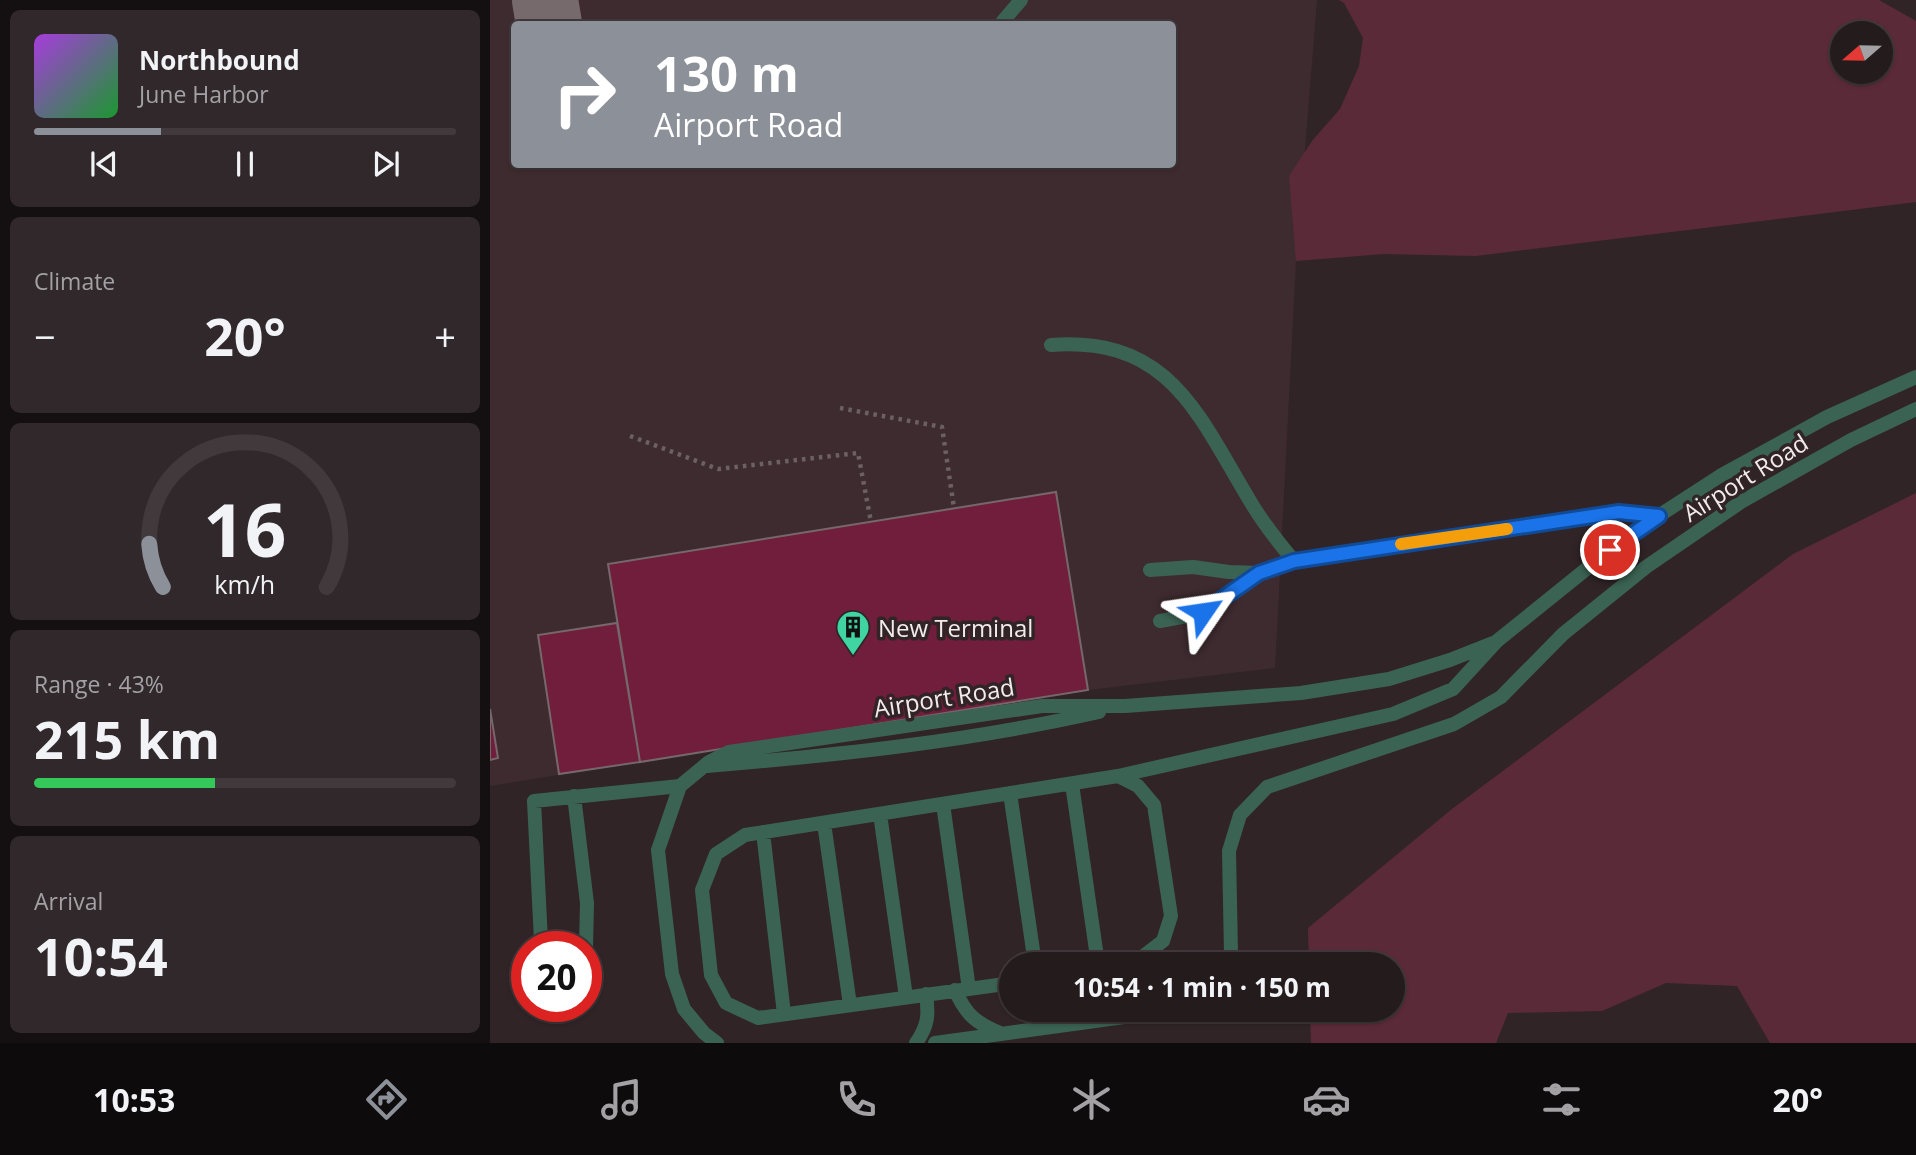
<!DOCTYPE html>
<meta charset="utf-8">
<style>
:root{--surface:#241b1d;--page:#30282a;--text:#f1f3f6;--muted:#a3a1a4;--line:#41393b;--accent:#8c9099}
body{margin:0;font-family:"Open Sans",sans-serif;background:var(--page);color:var(--text);height:100vh;display:flex;flex-direction:column;font-size:26px;white-space:nowrap}
*{box-sizing:border-box;margin:0}
p{font-size:23px;color:var(--muted)}
.icon{flex:none;width:38px;height:38px;fill:none;stroke:currentColor;stroke-width:2;stroke-linecap:round;stroke-linejoin:round}
.map{position:relative;flex:1;overflow:hidden}
.panel{display:flex;flex-direction:column;gap:10px;padding:10px;background:#140f10;width:490px}
.panel>*{flex:none}
.hud{position:absolute;left:21px;top:21px;width:665px;height:147px;border-radius:7px;box-shadow:0 2px 5px #0004,0 0 0 2px var(--line);background:#8c9099;color:#fff;overflow:hidden}
.needle{width:46px;rotate:250deg}
.fabs{position:absolute;left:1340px;top:21px;display:grid;gap:14px}
.fabs a{display:grid;place-items:center;width:63px;height:63px;border-radius:50%;background:var(--surface);box-shadow:0 2px 5px #0004,0 0 0 2px var(--line);font-size:35px}
.speed{position:absolute;left:21px;top:931px;display:flex;gap:14px;font-size:35px;font-weight:700;text-align:center}
.speed>*{display:grid;place-content:center;width:91px;height:91px;border-radius:50%;background:var(--surface);box-shadow:0 2px 5px #0004,0 0 0 2px var(--line);line-height:1}
.speed .limit{border:10px solid #d22;background:#fff;color:#111}
.pin{position:absolute;display:grid;place-items:center;width:60px;height:60px;color:#fff;margin:-30px;border:4px solid #fff;border-radius:50%;box-shadow:0 2px 7px #0007}
.me{position:absolute;width:77px;margin:-38px;rotate:58deg;stroke-linejoin:round;filter:drop-shadow(0 0 5px #0008)}
.turn{display:flex;align-items:center;gap:24px;height:147px;padding:0 28px;font-size:32px}
.turn .icon{width:91px;height:91px;stroke-width:2.5}
.turn b{display:block;font-size:49px;line-height:60px}
.big{font-size:52px;font-weight:700;line-height:1.1}
.panel .tile{flex:1;display:flex;flex-direction:column;justify-content:center;gap:10px;min-width:0;padding:0 24px;border-radius:10px;background:var(--page)}
.panel .dial{align-items:center;gap:0}
.dial svg{height:182px;overflow:visible;fill:none;stroke:var(--line);stroke-width:7;stroke-linecap:round;text-anchor:middle}
.dial text{fill:var(--text);stroke:none}
.song{display:flex;align-items:center;gap:21px}
.cover{width:84px;height:84px;border-radius:10px;background:linear-gradient(135deg,hsl(280 70% 55%),hsl(130 70% 35%))}
.played{height:7px;border-radius:4px;background:linear-gradient(90deg,var(--accent) 30%,var(--line) 30%)}
.keys{display:flex;justify-content:space-around;direction:ltr}
.heat{display:flex;justify-content:space-between;align-items:center;font-size:38px;direction:ltr}
.charge{height:10px;border-radius:5px;background:linear-gradient(90deg,#34c759 43%,var(--line) 0)}
.trip{position:absolute;left:509px;top:952px;width:406px;height:70px;border-radius:35px;background:var(--surface);box-shadow:0 2px 5px #0004,0 0 0 2px var(--line);font-weight:700;line-height:70px;text-align:center}
.tabs{display:flex;height:112px;justify-content:space-around;align-items:center;background:#0e0b0c;color:var(--muted)}
.tabs .icon{width:49px;height:49px}
.tabs .current{color:var(--accent)}
.tabs b{font-size:32px;color:var(--text)}
main{display:flex;flex:1;min-height:0}
.map>svg:first-child{display:block}
</style>
<main>
<section class="panel">
<div class="tile">
<div class="song"><i class="cover"></i><div><b>Northbound</b><p>June Harbor</p></div></div>
<div class="played"></div>
<div class="keys"><svg class="icon" aria-label="previous" viewBox="0 0 24 24"><path d="M18 5L8 12l10 7zM5 5v14"/></svg><svg class="icon" aria-label="pause" viewBox="0 0 24 24"><path d="M8 5v14M16 5v14"/></svg><svg class="icon" aria-label="next" viewBox="0 0 24 24"><path d="M6 5l10 7-10 7zM19 5v14"/></svg></div>
</div>
<div class="tile"><p>Climate</p>
<div class="heat"><a>−</a><b class="big">20°</b><a>+</a></div>
</div>
<div class="tile dial"><svg viewBox="0 0 100 80">
<path d="M14 69A42 42 0 1 1 86 69"/>
<path d="M14 69A42 42 0 0 1 8 50" stroke="#8c9099"/>
<text x="50" y="56" font-size="32" font-weight="700">16</text>
<text x="50" y="72" font-size="11">km/h</text>
</svg></div>
<div class="tile"><p>Range · 43%</p><b class="big">215 km</b><div class="charge"></div></div>
<div class="tile"><p>Arrival</p><b class="big">10:54</b></div>
</section>
<div class="map">
<svg width="1426" height="1043" viewBox="0 0 1426 1043">
<rect width="100%" height="100%" fill="#302427"/>
<path fill="#3e2b30" fill-rule="evenodd" d="M0,0H827L806,261L785,668L598,690L0,786ZM24,24H682V164H24Z"/>
<path fill="#5b2a39" fill-rule="evenodd" d="M849,0H1389L1426,21V202L986,256L894,254L806,261L799,176L822,141L850,109L869,66L873,38L854,3ZM1353,33H1391V72H1353Z
M1426,493V1043H1280L1247,986L1176,983L1112,1011L1018,1013L1006,1043H821L820,1010H903V964H819L818,928L962,809L1303,554Z"/>
<g fill="none" stroke-linecap="round" stroke-linejoin="round">
<path stroke="#766a6d" stroke-width="66" d="M55,0L59,24"/>
</g>
<path fill="#701e3c" stroke="#75676a" stroke-width="2" d="M566,492L598,690L150,762L118,564Z
M127,623L150,762L69,774L48,635Z
M0,709L8,758L0,760Z"/>
<g fill="none" stroke-linecap="round" stroke-linejoin="round">
<path stroke="#6b6062" stroke-width="4.5" stroke-dasharray="3.5 5" stroke-linecap="butt" d="M350,408L452,427L464,508
M140,436L228,469L368,453L381,522"/>
<path stroke="#3b6353" stroke-width="14" d="M513,21L531,0
M561,345C680,336 708,415 760,501C773,523 788,542 804,561
M660,570L703,567L739,572L769,573L804,561L844,555L1129,512L1169,516
M670,621L713,613L769,573
M217,766C350,755 480,741 609,712
M628,776L648,786L664,805L681,916L673,941L643,964
M582,784L608,964
M520,793L545,964
M84,796L97,903L96,947
M453,804L479,989
M390,814L416,997
M334,823L360,1005
M273,832L294,1014
M58,947L51,941L44,801L190,786
M733,964L741,953L739,851L750,815L777,787L964,724L1011,697L1073,634L1156,567L1251,502L1361,440L1426,409
M522,983L268,1018L236,1003L221,975L212,890L226,854L255,835L628,776L903,714L963,689L1007,641L1136,537L1230,476L1337,417L1426,377
M465,990C476,1015 486,1023 510,1033
M227,1043L214,1033L194,1009L182,974L168,850L190,786L219,762L239,752L552,706H635L811,693L899,679L960,660L1003,643
M426,1043C438,1026 439,1015 436,994
M445,1043L685,1010"/>
</g>
<g fill="none" stroke-linecap="round" stroke-linejoin="round">
<defs>
<path id="route" d="M713,612L769,573L804,561L1129,512L1169,516L1120,550"/>
</defs>
<use href="#route" stroke="#114b97" stroke-width="18"/>
<use href="#route" stroke="#1a73e8" stroke-width="12"/>
<path stroke="#f59e0b" stroke-width="12" d="M911,544L1017,529"/>
</g>
<defs>
<symbol id="building-pin" viewBox="-11 -11 22 30"><path d="M0 17L-7.5 6A9.5 9.5 0 1 1 7.5 6Z" fill="#40d4a2" stroke="#302427"/><path d="M-4-6H4V6H1V3H-1V6H-4ZM-2.5-4.3h1.7v1.8h-1.7ZM.8-4.3h1.7v1.8H.8ZM-2.5-1h1.7V.8h-1.7ZM.8-1h1.7V.8H.8Z" fill="#111"/></symbol>
</defs>
<g fill-rule="evenodd">
<use href="#building-pin" x="344" y="608" width="38" height="52"/>
</g>
<g text-anchor="middle" dominant-baseline="central" stroke-width="7" stroke-linejoin="round" paint-order="stroke">
<g font-size="24" fill="#f3eaec" stroke="#302427">
<text transform="translate(1255 477) rotate(-32)">Airport Road</text>
<text transform="translate(454 697) rotate(-9)">Airport Road</text>
</g>
<g font-size="24" fill="#f3eaec" stroke="#302427" text-anchor="start">
<text x="388" y="627">New Terminal</text>
</g>
</g>
</svg>
<div class="fabs">
<a><svg class="needle" viewBox="-14 -14 28 28"><path d="M0-13l5 13h-10z" fill="#e53935"/><path d="M0 13l5-13h-10z" fill="#a3a1a4"/></svg></a>
</div>
<div class="speed"><div class="limit">20</div></div>
<div class="pin" style="left:1120px;top:550px;background:#d93025"><svg class="icon" aria-label="arrive" viewBox="0 0 24 24"><path d="M6 21V4h12l-3 4 3 4H6"/></svg></div>
<svg class="me" style="left:713px;top:612px" viewBox="-20 -20 40 40"><path d="M0-17L14 15 0 8-14 15z" fill="#1a73e8" stroke="#fff" stroke-width="4"/></svg>
<div class="trip">10:54 · 1 min · 150 m</div>
<div class="hud">
<div class="turn"><svg class="icon" aria-label="right" viewBox="0 0 24 24"><path d="M7 20v-9h11M14 6l5 5-5 5"/></svg><div><b>130 m</b>Airport Road</div></div>
</div>
</div>
</main>
<nav class="tabs">
<b>10:53</b>
<svg class="icon current" aria-label="directions" viewBox="0 0 24 24"><path d="M12 3l9 9-9 9-9-9zM9 14v-3h6M13 9l2 2-2 2"/></svg>
<svg class="icon" aria-label="music" viewBox="0 0 24 24"><path d="M9 18V5l10-2v13"/><circle cx="6" cy="18" r="3"/><circle cx="16" cy="16" r="3"/></svg>
<svg class="icon" aria-label="phone" viewBox="0 0 24 24"><path d="M5 4h4l2 5-3 2q2 4 5 5l2-3 5 2v4C11 20 4 13 5 4z"/></svg>
<svg class="icon" aria-label="climate" viewBox="0 0 24 24"><path d="M12 3v18M4 7l16 10M4 17L20 7"/></svg>
<svg class="icon" aria-label="car" viewBox="0 0 24 24"><path d="M5 17H2v-5l4-1 3-4h7l3 4 3 1v5h-3M9 17h6M6 11h13"/><circle cx="7" cy="17" r="2"/><circle cx="17" cy="17" r="2"/></svg>
<svg class="icon" aria-label="filters" viewBox="0 0 24 24"><path d="M4 7h16M4 17h16"/><circle cx="9" cy="7" r="2"/><circle cx="15" cy="17" r="2"/></svg>
<b>20°</b>
</nav>
